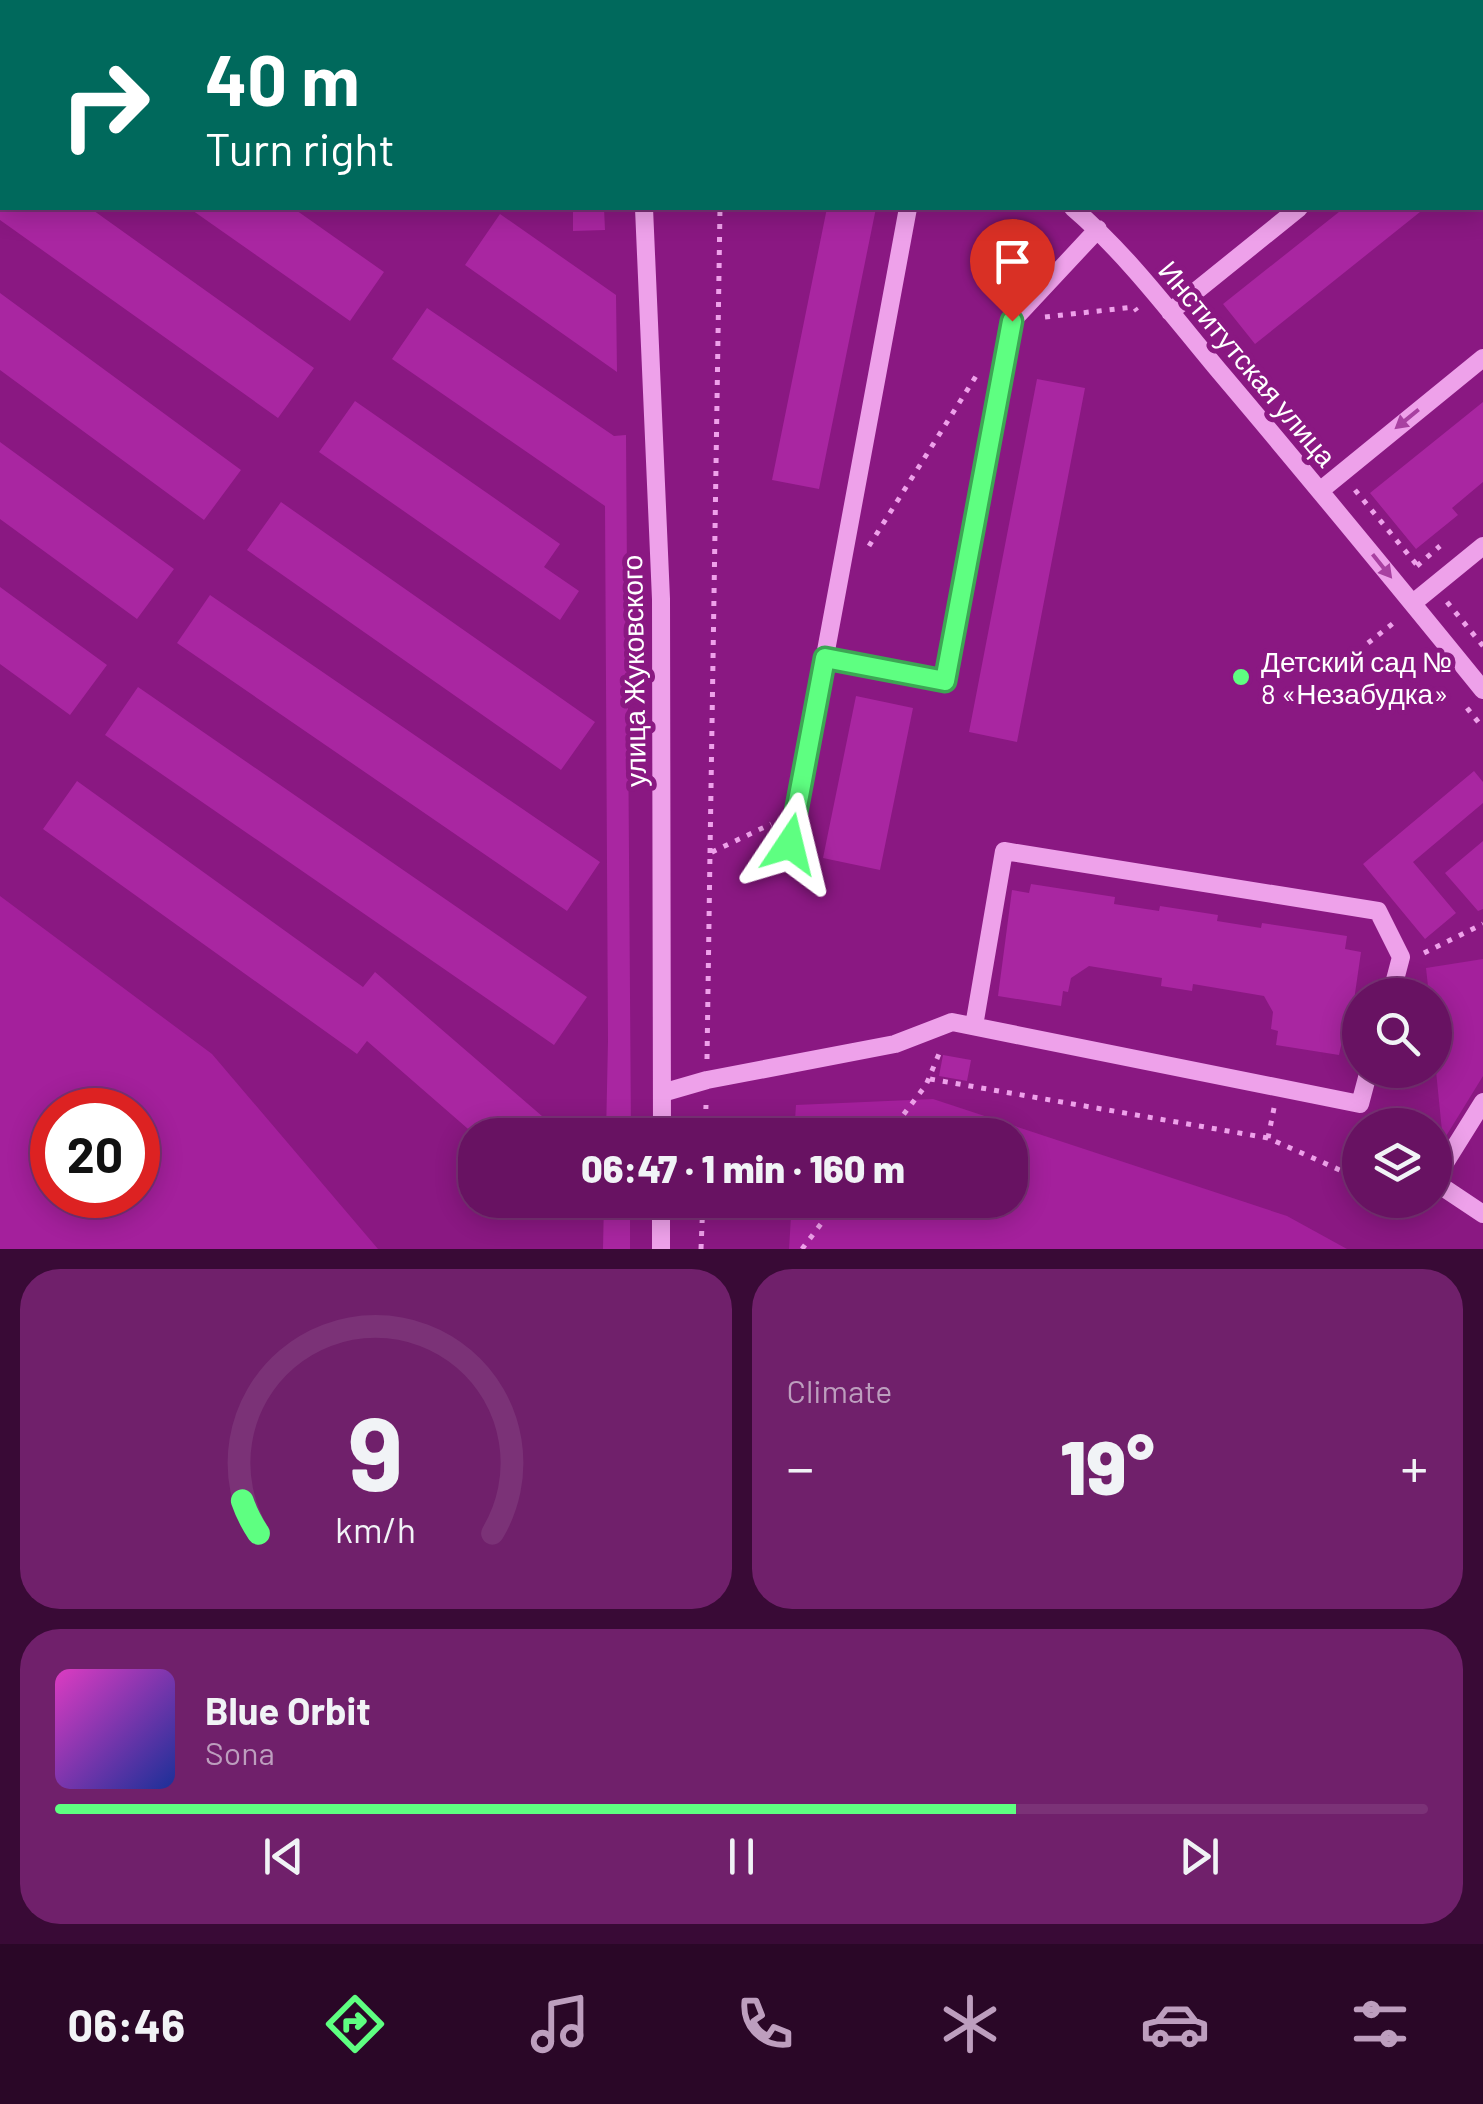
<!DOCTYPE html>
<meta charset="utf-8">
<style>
:root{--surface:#681262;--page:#70206b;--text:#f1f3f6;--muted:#bd9ebe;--line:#7b3277;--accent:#5eff81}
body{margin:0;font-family:Barlow,sans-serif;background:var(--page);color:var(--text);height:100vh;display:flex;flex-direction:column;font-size:38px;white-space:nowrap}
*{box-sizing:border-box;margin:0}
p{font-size:32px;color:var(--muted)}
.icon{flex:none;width:55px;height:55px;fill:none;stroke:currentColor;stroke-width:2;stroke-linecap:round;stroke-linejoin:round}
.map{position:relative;height:1249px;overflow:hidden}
.panel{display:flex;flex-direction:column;gap:20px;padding:20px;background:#390a36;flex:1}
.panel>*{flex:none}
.hud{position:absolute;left:0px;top:0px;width:1485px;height:210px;box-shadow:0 5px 25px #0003,0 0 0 2px var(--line);background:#00695c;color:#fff;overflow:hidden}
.tools{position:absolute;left:1342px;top:978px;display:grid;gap:20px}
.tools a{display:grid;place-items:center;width:110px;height:110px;border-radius:50%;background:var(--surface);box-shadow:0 5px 25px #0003,0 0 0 2px var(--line);font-size:50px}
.speed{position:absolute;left:30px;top:1088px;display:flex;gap:20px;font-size:50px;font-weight:700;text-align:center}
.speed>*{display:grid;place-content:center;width:130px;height:130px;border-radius:50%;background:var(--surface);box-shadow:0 5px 25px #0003,0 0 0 2px var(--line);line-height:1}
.speed .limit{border:15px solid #d22;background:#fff;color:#111}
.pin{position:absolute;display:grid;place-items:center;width:85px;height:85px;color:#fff;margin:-102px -42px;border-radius:50% 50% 50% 0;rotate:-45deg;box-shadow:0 0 10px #0007}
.pin .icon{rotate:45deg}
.me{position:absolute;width:110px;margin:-55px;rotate:10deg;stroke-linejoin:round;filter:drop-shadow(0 0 8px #0008)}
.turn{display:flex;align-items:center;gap:35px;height:210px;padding:0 40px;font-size:45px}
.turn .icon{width:130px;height:130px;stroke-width:2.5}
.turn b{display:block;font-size:70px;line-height:85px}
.big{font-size:75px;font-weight:800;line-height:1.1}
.panel .widget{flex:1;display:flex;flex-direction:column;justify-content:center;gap:15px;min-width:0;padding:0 35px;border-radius:40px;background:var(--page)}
.panel .dial{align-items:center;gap:0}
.dial svg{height:260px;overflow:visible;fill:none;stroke:var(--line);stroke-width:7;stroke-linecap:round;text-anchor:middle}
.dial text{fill:var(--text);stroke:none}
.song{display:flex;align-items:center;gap:30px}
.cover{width:120px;height:120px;border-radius:15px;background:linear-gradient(135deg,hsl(310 70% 55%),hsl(230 70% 35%))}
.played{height:10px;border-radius:5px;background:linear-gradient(90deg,var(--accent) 70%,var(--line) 70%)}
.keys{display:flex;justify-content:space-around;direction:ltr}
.heat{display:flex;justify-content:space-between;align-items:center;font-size:55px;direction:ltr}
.panel .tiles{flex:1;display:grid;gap:20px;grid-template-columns:1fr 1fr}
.widget:last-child{grid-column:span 2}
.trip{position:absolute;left:458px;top:1118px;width:570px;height:100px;border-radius:40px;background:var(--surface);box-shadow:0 5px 25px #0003,0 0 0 2px var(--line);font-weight:800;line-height:100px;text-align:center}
.tab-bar{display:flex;height:160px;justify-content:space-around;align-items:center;background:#2a0727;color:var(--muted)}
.tab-bar .icon{width:70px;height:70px}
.tab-bar .selected{color:var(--accent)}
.tab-bar b{font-size:45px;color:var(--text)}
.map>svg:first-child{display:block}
</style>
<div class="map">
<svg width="1483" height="1249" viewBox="0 0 1483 1249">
<rect width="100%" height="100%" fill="#8a1882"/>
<path fill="#a4209c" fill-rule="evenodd" d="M0,896L212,1054L378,1249H0ZM52,1110H138V1195H52Z
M1483,959V1076L1443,1141L1435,1061V995H1429L1426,968Z
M933,1099L1287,1216L1347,1249H789L792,1200H1010V1135H794L796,1105Z"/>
<path fill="#a926a1" d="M0,208H90L314,368L278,418L0,220Z
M189,208H293L384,272L350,321Z
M573,208H604L605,230L573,231Z
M827,208H876L819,489L772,480Z
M1344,208H1425L1255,344L1223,304Z
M500,214L616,295L617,372L465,265Z
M0,293L241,470L204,520L0,370Z
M427,308L614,436L626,435L631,1135H606L608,1041L605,506L392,359Z
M1037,379L1085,388L1017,742L969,732Z
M355,401L560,544L544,567L579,591L560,620L319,452Z
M1483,402V482L1452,508L1458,515L1416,549L1370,493Z
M0,442L174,569L137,619L0,519Z
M281,502L595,722L561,770L247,550Z
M0,587L107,665L70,715L0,664Z
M210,595L600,862L567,911L177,643Z
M138,687L587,997L554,1045L105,735Z
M856,696L913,708L880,870L823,858Z
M1474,771L1483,782V803L1413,862L1456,913L1425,939L1363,864Z
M77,781L363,987L375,972L564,1135H475L367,1041L357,1054L43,829Z
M1483,841V909L1478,911L1445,873Z
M1031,884L1115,897L1114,904L1159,911L1160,906L1218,915L1217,921L1261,928L1262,923L1347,936L1345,949L1361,952L1348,1042L1342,1041L1339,1055L1276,1045L1278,1031L1271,1029L1273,1012L1264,996L1193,984L1192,991L1161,986L1162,978L1089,966L1071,978L1068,992L1063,991L1061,1006L998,996L1012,890L1029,893Z
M943,1055L971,1060L967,1081L939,1076Z
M604,1200H630V1249H603Z"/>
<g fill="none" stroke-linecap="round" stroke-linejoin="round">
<path stroke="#eea1ea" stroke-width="5" stroke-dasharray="5 8" stroke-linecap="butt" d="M1045,317L1134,307L1137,311
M1355,490L1421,570
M869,546L978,373
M1417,566L1440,546
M1447,602L1483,646
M1368,643L1396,621
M1467,708L1483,728
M710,853L720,208
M1424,953L1483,924
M707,1059L710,853L771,824
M930,1079L1268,1138
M1274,1108L1268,1138L1360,1179
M705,1135L706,1105
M888,1135L926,1085L941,1049
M701,1249L703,1200
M802,1249L839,1200"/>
<path stroke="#eea1ea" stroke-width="18" d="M673,0L681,2
M1256,0L1259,2
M763,2L767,0
M966,2L968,0
M1482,59H1483
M644,208L661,599L662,1135
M1073,208C1128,255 1173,316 1220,372C1309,477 1396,583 1483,690
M1170,312L1299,208
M1321,490L1483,358
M1413,603L1483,546
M825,658L945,681L1012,321L1098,229
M790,845L908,208
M974,1026L1004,851L1378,911L1401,957L1391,995
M662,1093L707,1080L895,1044L952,1022L1360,1104L1369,1070
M1435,1179L1483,1102
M1435,1182L1483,1214
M661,1249V1200"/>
</g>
<defs><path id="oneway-solid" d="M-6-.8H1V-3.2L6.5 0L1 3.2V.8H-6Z" transform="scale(2.5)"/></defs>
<g fill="#a841a1">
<use href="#oneway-solid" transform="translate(1407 419) rotate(141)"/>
<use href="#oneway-solid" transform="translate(1382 566) rotate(51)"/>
</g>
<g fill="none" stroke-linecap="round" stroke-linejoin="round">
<defs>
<path id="route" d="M790,844L825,658L945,681L1012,321"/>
</defs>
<use href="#route" stroke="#3da654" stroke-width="25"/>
<use href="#route" stroke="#5eff81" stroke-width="18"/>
</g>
<circle fill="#5eff81" stroke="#8a1882" stroke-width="4" cx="1241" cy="677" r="10"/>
<g text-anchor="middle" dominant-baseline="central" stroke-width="10" stroke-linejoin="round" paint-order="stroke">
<g font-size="28" fill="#fff" stroke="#8a1882">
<text transform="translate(1248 363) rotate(50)">Институтская улица</text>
<text transform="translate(633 671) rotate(-91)">улица Жуковского</text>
</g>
<g font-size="28" fill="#fff" stroke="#8a1882" text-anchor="start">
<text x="1261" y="661">Детский сад №<tspan x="1261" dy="32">8 «Незабудка»</tspan></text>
</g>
</g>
</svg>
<div class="tools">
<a><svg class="icon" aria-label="search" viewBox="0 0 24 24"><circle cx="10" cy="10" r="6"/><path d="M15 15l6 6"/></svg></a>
<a><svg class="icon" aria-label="layers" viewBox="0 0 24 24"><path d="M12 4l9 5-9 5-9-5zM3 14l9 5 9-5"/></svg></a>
</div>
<div class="speed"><div class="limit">20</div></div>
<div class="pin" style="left:1012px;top:321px;background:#d93025"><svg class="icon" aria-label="arrive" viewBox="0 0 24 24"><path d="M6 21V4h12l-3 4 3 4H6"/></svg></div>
<svg class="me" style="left:790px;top:844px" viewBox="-20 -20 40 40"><path d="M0-17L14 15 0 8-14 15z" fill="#5eff81" stroke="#fff" stroke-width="4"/></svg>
<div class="trip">06:47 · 1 min · 160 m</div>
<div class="hud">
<div class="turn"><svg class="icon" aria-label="right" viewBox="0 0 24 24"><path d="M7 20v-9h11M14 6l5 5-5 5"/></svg><div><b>40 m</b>Turn right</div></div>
</div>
</div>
<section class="panel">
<div class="tiles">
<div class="widget dial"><svg viewBox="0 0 100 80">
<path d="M14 69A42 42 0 1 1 86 69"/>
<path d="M14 69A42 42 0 0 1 9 59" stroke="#5eff81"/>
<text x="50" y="56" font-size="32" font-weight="700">9</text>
<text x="50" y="72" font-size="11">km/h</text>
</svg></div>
<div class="widget"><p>Climate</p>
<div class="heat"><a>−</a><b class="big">19°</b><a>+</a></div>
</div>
<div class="widget">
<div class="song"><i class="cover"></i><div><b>Blue Orbit</b><p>Sona</p></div></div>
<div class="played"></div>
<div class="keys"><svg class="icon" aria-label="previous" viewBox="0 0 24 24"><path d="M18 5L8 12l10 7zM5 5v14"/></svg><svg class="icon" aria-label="pause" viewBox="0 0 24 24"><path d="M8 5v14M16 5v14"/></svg><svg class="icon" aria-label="next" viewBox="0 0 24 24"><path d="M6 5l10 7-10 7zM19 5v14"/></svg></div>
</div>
</div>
</section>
<nav class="tab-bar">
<b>06:46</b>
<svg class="icon selected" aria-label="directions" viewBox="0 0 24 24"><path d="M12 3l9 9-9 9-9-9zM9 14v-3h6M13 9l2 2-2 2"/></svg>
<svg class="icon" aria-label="music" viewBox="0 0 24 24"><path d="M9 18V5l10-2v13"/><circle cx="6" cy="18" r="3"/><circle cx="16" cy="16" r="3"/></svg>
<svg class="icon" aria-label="phone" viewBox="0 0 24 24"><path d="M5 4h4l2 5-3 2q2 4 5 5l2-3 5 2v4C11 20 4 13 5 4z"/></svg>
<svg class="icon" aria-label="climate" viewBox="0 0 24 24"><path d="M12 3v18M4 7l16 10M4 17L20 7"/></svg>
<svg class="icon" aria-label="car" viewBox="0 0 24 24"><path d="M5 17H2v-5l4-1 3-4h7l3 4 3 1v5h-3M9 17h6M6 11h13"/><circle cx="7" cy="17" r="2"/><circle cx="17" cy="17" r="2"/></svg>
<svg class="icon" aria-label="filters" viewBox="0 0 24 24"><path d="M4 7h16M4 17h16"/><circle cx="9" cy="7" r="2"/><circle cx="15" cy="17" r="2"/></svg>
</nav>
